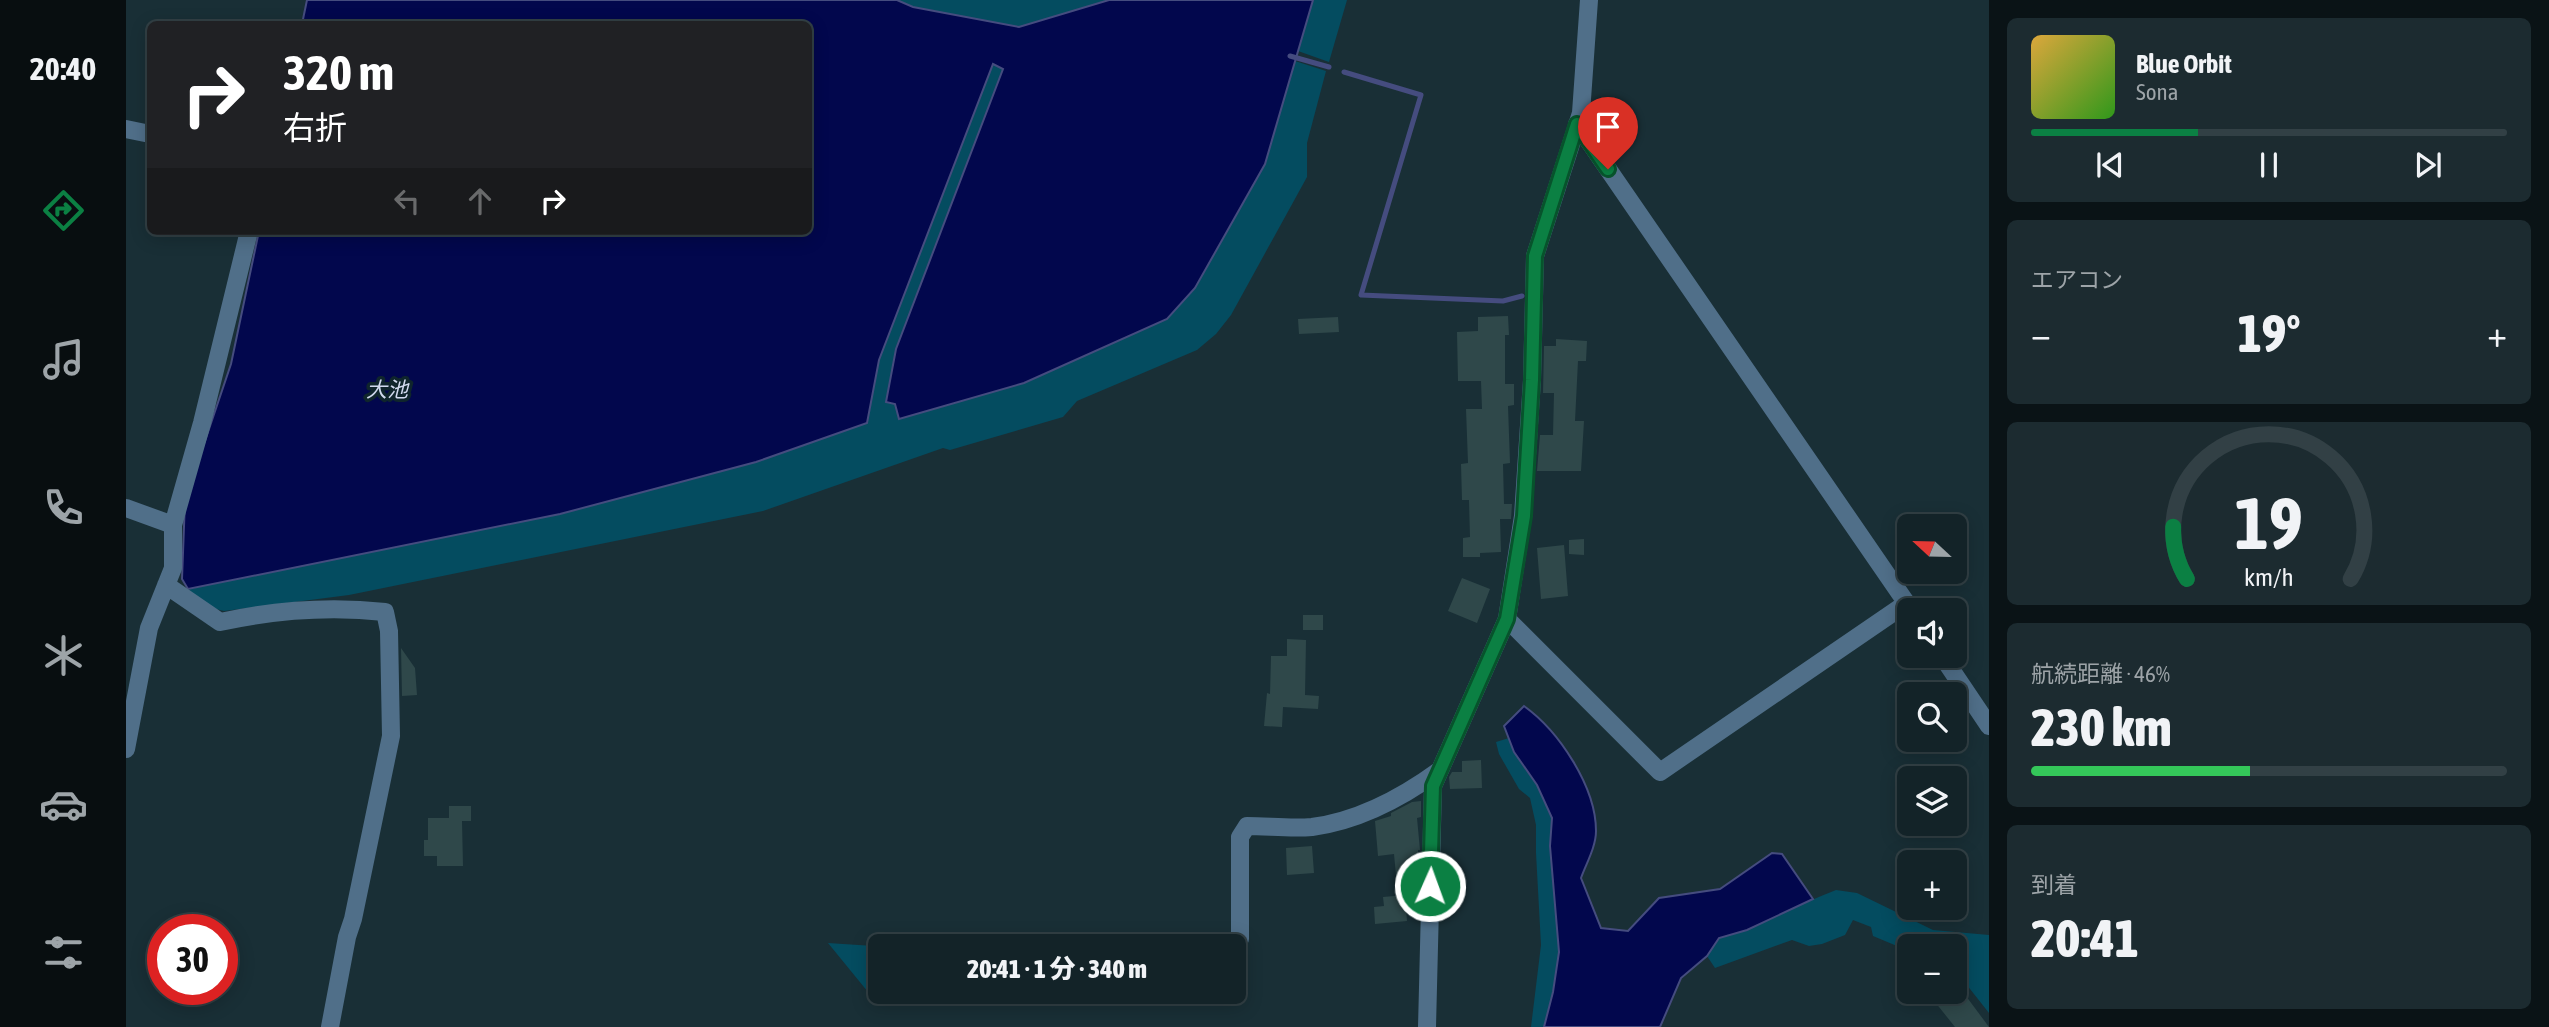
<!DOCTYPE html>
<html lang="ja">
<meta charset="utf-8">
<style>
:root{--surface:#132328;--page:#1c2b30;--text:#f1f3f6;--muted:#9da4a8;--line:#324045;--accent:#0b8043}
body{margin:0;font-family:"Asap Condensed","Noto Sans JP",sans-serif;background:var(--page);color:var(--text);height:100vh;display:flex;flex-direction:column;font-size:26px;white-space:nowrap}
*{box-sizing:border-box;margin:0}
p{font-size:23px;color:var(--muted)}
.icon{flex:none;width:38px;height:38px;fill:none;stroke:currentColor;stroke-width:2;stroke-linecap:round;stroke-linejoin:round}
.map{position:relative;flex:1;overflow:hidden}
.drawer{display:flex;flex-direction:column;gap:18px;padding:18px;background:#0a1316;width:560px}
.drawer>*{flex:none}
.banner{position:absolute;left:21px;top:21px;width:665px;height:214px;border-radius:10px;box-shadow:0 4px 18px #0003,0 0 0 2px var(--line);background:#202124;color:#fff;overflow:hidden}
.needle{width:46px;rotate:292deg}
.fabs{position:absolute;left:1771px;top:514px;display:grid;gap:14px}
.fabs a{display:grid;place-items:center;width:70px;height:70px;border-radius:10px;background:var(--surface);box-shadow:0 4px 18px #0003,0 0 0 2px var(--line);font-size:35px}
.speed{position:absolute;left:21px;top:914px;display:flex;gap:14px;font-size:35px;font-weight:700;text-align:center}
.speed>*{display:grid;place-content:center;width:91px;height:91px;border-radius:50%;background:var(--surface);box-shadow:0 4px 18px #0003,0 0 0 2px var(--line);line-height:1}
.speed .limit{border:10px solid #d22;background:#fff;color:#111}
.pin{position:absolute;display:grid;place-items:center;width:60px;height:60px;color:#fff;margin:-72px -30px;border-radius:50% 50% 50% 0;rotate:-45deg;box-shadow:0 0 7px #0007}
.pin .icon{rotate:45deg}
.me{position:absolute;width:77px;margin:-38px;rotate:2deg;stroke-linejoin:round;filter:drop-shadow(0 0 5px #0008)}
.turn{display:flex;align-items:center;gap:24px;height:147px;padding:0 21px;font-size:32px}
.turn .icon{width:91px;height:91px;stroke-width:2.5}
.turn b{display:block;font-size:49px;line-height:60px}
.lanes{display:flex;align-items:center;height:66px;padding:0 21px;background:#0003;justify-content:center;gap:35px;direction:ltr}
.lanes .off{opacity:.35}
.big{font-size:52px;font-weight:800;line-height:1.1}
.drawer .widget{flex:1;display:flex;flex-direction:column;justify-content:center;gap:10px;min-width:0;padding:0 24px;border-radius:10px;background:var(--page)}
.drawer .dial{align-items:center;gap:0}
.dial svg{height:182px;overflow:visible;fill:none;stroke:var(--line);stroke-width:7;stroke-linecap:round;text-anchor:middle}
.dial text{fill:var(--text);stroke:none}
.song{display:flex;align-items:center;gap:21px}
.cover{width:84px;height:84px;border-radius:10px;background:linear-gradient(135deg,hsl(40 70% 55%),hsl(110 70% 35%))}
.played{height:7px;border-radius:4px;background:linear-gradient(90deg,var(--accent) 35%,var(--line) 35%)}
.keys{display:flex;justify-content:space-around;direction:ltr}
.heat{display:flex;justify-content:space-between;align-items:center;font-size:38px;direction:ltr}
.charge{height:10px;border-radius:5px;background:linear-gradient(90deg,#34c759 46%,var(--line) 0)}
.trip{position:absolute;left:742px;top:934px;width:378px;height:70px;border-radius:10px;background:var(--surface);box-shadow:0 4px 18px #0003,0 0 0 2px var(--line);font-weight:800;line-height:70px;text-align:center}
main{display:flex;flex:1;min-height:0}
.menu{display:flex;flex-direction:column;width:126px;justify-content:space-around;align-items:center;background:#080e10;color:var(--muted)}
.menu .icon{width:49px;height:49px}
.menu .active{color:var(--accent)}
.menu b{font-size:32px;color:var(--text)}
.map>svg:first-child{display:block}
</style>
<main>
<nav class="menu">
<b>20:40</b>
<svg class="icon active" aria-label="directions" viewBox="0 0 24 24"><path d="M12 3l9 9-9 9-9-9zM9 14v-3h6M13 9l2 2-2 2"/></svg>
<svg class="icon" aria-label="music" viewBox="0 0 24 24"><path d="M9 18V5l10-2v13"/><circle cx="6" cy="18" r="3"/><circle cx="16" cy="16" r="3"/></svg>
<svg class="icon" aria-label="phone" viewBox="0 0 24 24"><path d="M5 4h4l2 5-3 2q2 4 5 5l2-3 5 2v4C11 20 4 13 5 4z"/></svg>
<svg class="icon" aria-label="climate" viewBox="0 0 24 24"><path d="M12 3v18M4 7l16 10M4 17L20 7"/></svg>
<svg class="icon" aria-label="car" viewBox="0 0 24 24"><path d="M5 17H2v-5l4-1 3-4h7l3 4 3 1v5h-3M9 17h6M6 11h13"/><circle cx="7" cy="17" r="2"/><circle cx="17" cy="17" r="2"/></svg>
<svg class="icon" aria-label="filters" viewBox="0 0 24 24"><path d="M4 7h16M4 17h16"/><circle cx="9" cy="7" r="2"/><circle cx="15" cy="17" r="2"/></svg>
</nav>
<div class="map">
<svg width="1863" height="1027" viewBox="0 0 1863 1027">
<rect width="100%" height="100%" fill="#192f36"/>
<path fill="#044c60" d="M771,0H983L893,27L787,7Z
M1187,0H1221L1203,62L1172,51Z
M1169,61L1200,71L1181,143V177L1105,315L1090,334L1071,350L951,401L937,417L824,450L817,448L637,511L223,595L98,611L77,606L62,589L434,514L630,462L741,423L753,360L867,64L878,68L770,349L760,402L769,404L774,419L898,383L1041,319L1069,288L1139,164Z
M1383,738L1396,765L1411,785L1426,818L1424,846L1433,952L1427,992L1418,1027H1405L1415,945L1410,853V825L1404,798L1393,789L1373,754L1370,742Z
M1710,890L1731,893L1807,930L1863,935V1013L1829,970V947H1783V951L1747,936L1745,927L1727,920L1719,935L1696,944L1683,946L1666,940L1589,968L1581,956L1593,938C1634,927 1670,905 1710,890Z
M702,943L763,947H754V992H769L762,1003H751Z"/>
<path fill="#02074d" stroke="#454c7f" stroke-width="2" d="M181,0H771L787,7L893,27L983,0H1187L1139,164L1069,288L1041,319L898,383L773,419L769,404L760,402L770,349L877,69L867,64L753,360L741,423L630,462L434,514L62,589L56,579L59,500L105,364L133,231H682V24H176Z
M1398,706C1433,731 1470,787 1470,831C1470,847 1460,864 1455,878L1475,928L1502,931L1533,898L1594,889L1646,853L1656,854L1687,899L1621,930L1593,938L1581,956L1555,978L1534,1027H1418L1427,992L1433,952L1424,846L1426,818L1411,785L1388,752L1378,726Z"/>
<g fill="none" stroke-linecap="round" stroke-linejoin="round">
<path stroke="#454c7f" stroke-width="5" d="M1164,56L1203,67
M1218,72L1295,95L1235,295L1377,301L1396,296"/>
</g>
<path fill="#2f484a" d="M1382,316L1383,335H1379V384H1388V405L1382,406L1384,463L1377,464L1378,504H1386L1385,519H1374L1375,552L1354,553V557H1337V538L1344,537L1343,500H1336L1335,464L1342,463L1340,409H1356L1355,381H1332L1331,332L1352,331V317Z
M1212,317L1213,332L1173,334L1172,319Z
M1430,339L1461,341L1460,361H1452L1449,421H1458L1455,471H1411L1414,435H1427L1428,393H1417L1418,346H1430Z
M1458,539V555L1443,554V540Z
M1438,545L1442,596L1415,599L1411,548Z
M1336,578L1364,589L1351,623L1322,611Z
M1177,615H1197V630H1177Z
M1161,639L1180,640L1179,695L1193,696L1192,709L1157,707L1156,727L1138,726L1141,693L1144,694L1145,656H1161Z
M275,648L289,668L291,695L276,696Z
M1355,760L1356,788L1324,789L1323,777L1326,772H1336V761Z
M1295,801V817L1291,818L1294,850H1292L1293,883L1271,886L1268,854L1252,856L1249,821L1265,816V813L1286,802Z
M323,806H345V821H336L337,866H311V856H298V840H302V818H323Z
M1186,846L1188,873L1161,875L1160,848Z
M1279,895L1281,921L1249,924L1248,907L1258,906L1257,897Z
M1801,992H1837L1863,1027H1829Z"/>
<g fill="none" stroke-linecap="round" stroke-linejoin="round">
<path stroke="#506f89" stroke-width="18" d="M1451,124L1786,611
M0,129L24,134
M0,508L47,525
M40,585L94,622C149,610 203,606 259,612L263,631L265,736L227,919L221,937L204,1027
M1381,619L1534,772L1781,603
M1816,656L1863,726
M0,749L23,628L47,568V525L76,423L123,231
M1114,939V837L1121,826C1142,826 1165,829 1186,827C1232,821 1277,797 1314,770
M1301,1027L1307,786L1381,619L1397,516L1406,380L1409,256L1455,113L1463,0"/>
</g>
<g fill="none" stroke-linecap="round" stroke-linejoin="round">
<defs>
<path id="route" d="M1304,886L1307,786L1381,619L1398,516L1406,380L1409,256L1451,124L1482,169"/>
</defs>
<use href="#route" stroke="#07532c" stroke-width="18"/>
<use href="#route" stroke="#0b8043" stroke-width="12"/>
</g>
<g text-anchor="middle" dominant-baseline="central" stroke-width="7" stroke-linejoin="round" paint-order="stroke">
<g font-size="21" font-style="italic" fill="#d0d9ee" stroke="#0f252c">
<text x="261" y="389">大池</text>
</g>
</g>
</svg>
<div class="fabs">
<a><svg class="needle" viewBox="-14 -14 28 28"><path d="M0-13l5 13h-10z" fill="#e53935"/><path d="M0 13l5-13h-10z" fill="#9da4a8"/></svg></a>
<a><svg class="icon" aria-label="sound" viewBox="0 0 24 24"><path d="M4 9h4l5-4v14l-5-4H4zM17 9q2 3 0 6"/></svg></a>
<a><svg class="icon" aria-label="search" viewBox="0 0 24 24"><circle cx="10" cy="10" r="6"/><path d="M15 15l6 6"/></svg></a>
<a><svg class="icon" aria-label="layers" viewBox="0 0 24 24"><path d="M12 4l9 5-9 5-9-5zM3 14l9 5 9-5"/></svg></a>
<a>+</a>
<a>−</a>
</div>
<div class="speed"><div class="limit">30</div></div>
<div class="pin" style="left:1482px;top:169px;background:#d93025"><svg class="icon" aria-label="arrive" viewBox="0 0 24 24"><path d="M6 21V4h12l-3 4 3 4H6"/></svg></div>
<svg class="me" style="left:1304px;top:886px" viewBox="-20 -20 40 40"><circle r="17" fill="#0b8043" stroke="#fff" stroke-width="3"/><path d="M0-11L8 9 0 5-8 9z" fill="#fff"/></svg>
<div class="trip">20:41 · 1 分 · 340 m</div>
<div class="banner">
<div class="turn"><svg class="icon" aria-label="right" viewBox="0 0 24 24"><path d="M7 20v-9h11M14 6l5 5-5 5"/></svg><div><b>320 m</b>右折</div></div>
<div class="lanes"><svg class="icon off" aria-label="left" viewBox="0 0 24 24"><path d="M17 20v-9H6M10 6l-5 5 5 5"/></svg><svg class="icon off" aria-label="ahead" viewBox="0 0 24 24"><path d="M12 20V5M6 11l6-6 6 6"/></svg><svg class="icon" aria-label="right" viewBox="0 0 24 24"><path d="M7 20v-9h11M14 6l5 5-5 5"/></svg></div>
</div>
</div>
<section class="drawer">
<div class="widget">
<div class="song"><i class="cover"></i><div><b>Blue Orbit</b><p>Sona</p></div></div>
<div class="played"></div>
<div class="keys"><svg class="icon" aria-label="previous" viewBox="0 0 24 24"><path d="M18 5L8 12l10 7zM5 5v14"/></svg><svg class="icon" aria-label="pause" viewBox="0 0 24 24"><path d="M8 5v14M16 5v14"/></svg><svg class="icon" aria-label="next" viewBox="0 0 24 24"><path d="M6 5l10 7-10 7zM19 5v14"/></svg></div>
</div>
<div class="widget"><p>エアコン</p>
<div class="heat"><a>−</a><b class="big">19°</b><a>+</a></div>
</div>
<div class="widget dial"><svg viewBox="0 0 100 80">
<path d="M14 69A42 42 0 1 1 86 69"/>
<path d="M14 69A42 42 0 0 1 8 46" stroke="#0b8043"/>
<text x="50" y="56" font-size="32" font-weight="700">19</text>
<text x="50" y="72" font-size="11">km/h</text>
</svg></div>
<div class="widget"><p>航続距離 · 46%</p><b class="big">230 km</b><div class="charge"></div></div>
<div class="widget"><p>到着</p><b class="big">20:41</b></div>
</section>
</main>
